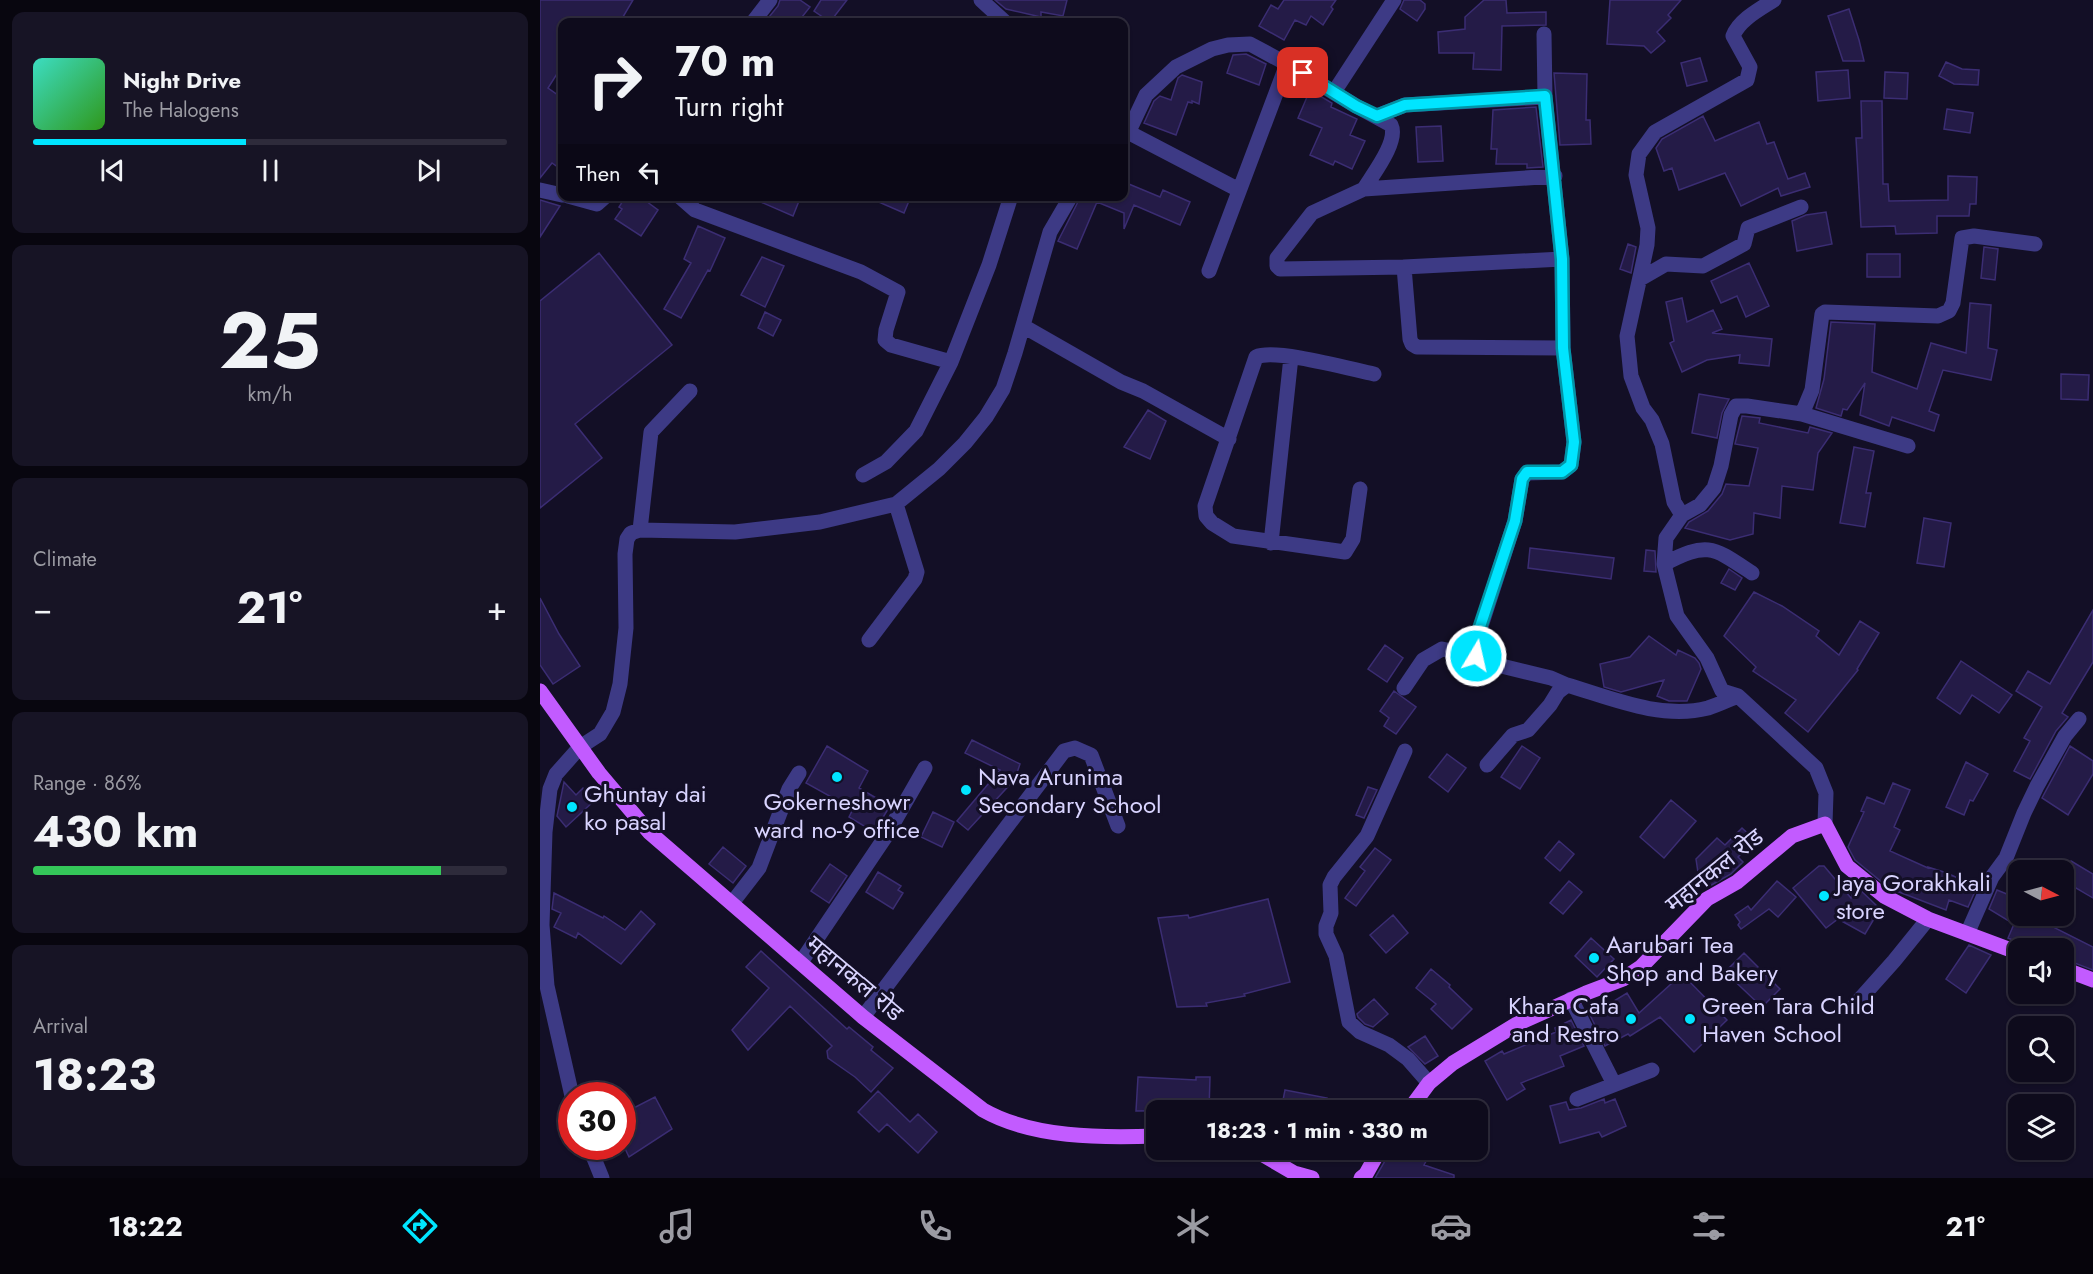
<!DOCTYPE html>
<meta charset="utf-8">
<style>
:root{--surface:#0e0b1c;--page:#171425;--text:#f1f3f6;--muted:#9b9ba3;--line:#2e2b3b;--accent:#00e5ff}
body{margin:0;font-family:Jost,"Noto Sans Devanagari",sans-serif;background:var(--page);color:var(--text);height:100vh;display:flex;flex-direction:column;font-size:22px;white-space:nowrap}
*{box-sizing:border-box;margin:0}
p{font-size:20px;color:var(--muted)}
.icon{flex:none;width:33px;height:33px;fill:none;stroke:currentColor;stroke-width:2;stroke-linecap:round;stroke-linejoin:round}
.map{position:relative;flex:1;overflow:hidden}
.panel{display:flex;flex-direction:column;gap:12px;padding:12px;background:#08060f;width:540px}
.panel>*{flex:none}
.guide{position:absolute;left:18px;top:18px;width:570px;height:183px;border-radius:12px;box-shadow:0 2px 4px #0004,0 0 0 2px var(--line);background:#0e0b1c;color:var(--text);overflow:hidden}
.needle{width:39px;rotate:96deg}
.buttons{position:absolute;left:1468px;top:860px;display:grid;gap:12px}
.buttons a{display:grid;place-items:center;width:66px;height:66px;border-radius:12px;background:var(--surface);box-shadow:0 2px 4px #0004,0 0 0 2px var(--line);font-size:30px}
.speed{position:absolute;left:18px;top:1082px;display:flex;gap:12px;font-size:30px;font-weight:700;text-align:center}
.speed>*{display:grid;place-content:center;width:78px;height:78px;border-radius:50%;background:var(--surface);box-shadow:0 2px 4px #0004,0 0 0 2px var(--line);line-height:1}
.speed .limit{border:9px solid #d22;background:#fff;color:#111}
.pin{position:absolute;display:grid;place-items:center;width:51px;height:51px;color:#fff;margin:-26px;border-radius:12px;box-shadow:0 3px 9px #0006}
.me{position:absolute;width:66px;margin:-33px;rotate:9deg;stroke-linejoin:round;filter:drop-shadow(0 0 4px #0008)}
.turn{display:flex;align-items:center;gap:21px;height:126px;padding:0 18px;font-size:27px}
.turn .icon{width:78px;height:78px;stroke-width:2.5}
.turn b{display:block;font-size:42px;line-height:51px}
.then{display:flex;align-items:center;height:57px;padding:0 18px;background:#0003;gap:12px;font-size:22px}
.big{font-size:45px;font-weight:700;line-height:1.1}
.panel .card{flex:1;display:flex;flex-direction:column;justify-content:center;gap:9px;min-width:0;padding:0 21px;border-radius:12px;background:var(--page)}
.panel .dial{align-items:center;gap:0}
.dial b{font-size:78px;line-height:1}
.song{display:flex;align-items:center;gap:18px}
.cover{width:72px;height:72px;border-radius:9px;background:linear-gradient(135deg,hsl(170 70% 55%),hsl(110 70% 35%))}
.played{height:6px;border-radius:3px;background:linear-gradient(90deg,var(--accent) 45%,var(--line) 45%)}
.keys{display:flex;justify-content:space-around;direction:ltr}
.heat{display:flex;justify-content:space-between;align-items:center;font-size:33px;direction:ltr}
.charge{height:9px;border-radius:4px;background:linear-gradient(90deg,#34c759 86%,var(--line) 0)}
.trip{position:absolute;left:606px;top:1100px;width:342px;height:60px;border-radius:12px;background:var(--surface);box-shadow:0 2px 4px #0004,0 0 0 2px var(--line);font-weight:700;line-height:60px;text-align:center}
.dock{display:flex;height:96px;justify-content:space-around;align-items:center;background:#06040b;color:var(--muted)}
.dock .icon{width:42px;height:42px}
.dock .on{color:var(--accent)}
.dock b{font-size:27px;color:var(--text)}
main{display:flex;flex:1;min-height:0}
.map>svg:first-child{display:block}
</style>
<main>
<section class="panel">
<div class="card">
<div class="song"><i class="cover"></i><div><b>Night Drive</b><p>The Halogens</p></div></div>
<div class="played"></div>
<div class="keys"><svg class="icon" aria-label="previous" viewBox="0 0 24 24"><path d="M18 5L8 12l10 7zM5 5v14"/></svg><svg class="icon" aria-label="pause" viewBox="0 0 24 24"><path d="M8 5v14M16 5v14"/></svg><svg class="icon" aria-label="next" viewBox="0 0 24 24"><path d="M6 5l10 7-10 7zM19 5v14"/></svg></div>
</div>
<div class="card dial"><b>25</b><p>km/h</p></div>
<div class="card"><p>Climate</p>
<div class="heat"><a>−</a><b class="big">21°</b><a>+</a></div>
</div>
<div class="card"><p>Range · 86%</p><b class="big">430 km</b><div class="charge"></div></div>
<div class="card"><p>Arrival</p><b class="big">18:23</b></div>
</section>
<div class="map">
<svg width="1553" height="1178" viewBox="0 0 1553 1178">
<rect width="100%" height="100%" fill="#130f26"/>
<path fill="#241b47" stroke="#3b2d73" stroke-width="1.5" d="M0,0H93L80,22H22V66L8,88L22,98V170L12,163L0,178Z
M240,0H260L270,7L258,22H225L238,6Z
M281,0H307L290,22L274,11Z
M455,0H527L523,16L501,12V17L466,9Z
M744,0H796L791,7L793,9L783,25L771,16L766,25L755,20L744,40L719,26L731,5L738,9Z
M864,0H880L885,4V9L877,21L860,9Z
M944,0H966L967,13L1006,12V25L962,26L961,70L933,69L934,53H899L898,32L925,29V17Z
M1070,0H1141L1128,15L1131,18L1117,32L1125,41L1111,53L1104,46L1067,44Z
M1309,9L1319,40L1324,61H1303L1288,16Z
M706,54L726,64L719,85L687,73L693,55Z
M1160,58L1167,81L1147,86L1141,63Z
M1406,62L1422,69L1439,70L1438,85L1414,84L1399,76Z
M1308,70L1310,98L1278,101L1276,72Z
M1345,72L1368,73L1367,99L1344,98Z
M1014,73L1047,74L1046,120H1050L1051,144L1020,145Z
M642,75L662,82L659,104L652,101V103L648,102L636,135L604,123L614,101L620,96L631,100L638,78Z
M770,90L792,103L791,107L817,119L810,135L825,141L812,169L795,161L793,165L770,155L782,128L758,118Z
M1321,101H1342L1343,184H1348L1349,201L1408,200V176L1437,177L1436,204H1430L1429,216H1397V233L1356,234L1355,226L1321,227L1316,138H1322Z
M996,107L1003,167L987,168V164H956L957,149H951L953,110Z
M1407,109L1433,113L1430,133L1404,129Z
M1163,116L1175,141L1219,122L1227,144L1234,142L1248,179L1265,173L1270,187L1241,196L1238,188L1201,206L1185,173L1139,190L1132,168L1124,171L1116,148L1122,139Z
M901,126L903,161L878,162L876,127Z
M584,182L620,197L623,190L650,202L640,225L594,205L584,229V213L557,202L537,249L518,241L541,196H584Z
M86,196H99L118,210L101,236L75,219L82,209L79,207Z
M207,196H261L253,216Z
M325,196H371L364,213Z
M0,200L20,206L0,237Z
M1286,212L1292,244L1257,251L1252,221L1266,215Z
M158,226L185,238L170,271L168,270L141,318L124,309L151,263L144,259Z
M1088,244L1096,247L1091,273L1080,269Z
M1444,247L1458,249L1455,280L1441,278Z
M59,253L132,345L35,424L62,458L0,508V301Z
M1327,254H1360V277H1327Z
M222,257L244,266L225,307L201,295Z
M1209,263L1229,306L1206,317L1197,296L1181,303L1171,281Z
M1142,298L1147,322L1173,310L1182,329L1172,333L1232,339L1229,366L1199,363L1200,355L1167,360L1142,372L1130,343L1134,341L1126,302Z
M1430,303L1451,305L1448,348L1457,350L1451,380L1403,370L1389,411L1399,415L1394,431L1352,417L1349,426L1320,415L1325,383L1307,410L1303,409L1301,416L1276,408L1284,379L1291,322L1335,324L1332,372L1377,389L1391,343L1426,353Z
M225,312L241,320L233,336L218,328Z
M1521,374L1549,375L1548,400L1521,399Z
M1159,394L1189,399L1182,413L1177,438L1152,433Z
M608,410L626,421L610,459L584,447Z
M1202,416L1220,418L1219,423L1268,433L1270,427L1292,433L1278,453L1273,490L1242,486L1240,518L1214,513L1213,534L1190,540L1145,528L1149,522L1168,511L1182,494L1186,484L1209,486L1218,448L1195,444Z
M1314,447L1334,451L1326,493H1331L1325,527L1300,523Z
M1384,518L1411,523L1404,567L1377,563Z
M990,548L1074,558L1071,579L988,568Z
M1106,550L1115,551L1116,572L1104,571Z
M1189,569L1202,578L1195,590L1181,583Z
M1214,592L1242,606L1279,631L1276,636L1299,655L1320,621L1339,633L1317,669L1318,670L1268,732L1245,713L1256,700L1213,671L1216,667L1184,636Z
M0,598L19,634L40,666L13,684L0,665Z
M1553,610V662L1522,713L1528,717L1516,731L1490,779L1474,771L1490,741L1484,738L1502,707L1476,691L1488,671L1510,684Z
M1109,636L1136,655L1138,650L1155,658L1159,663L1161,669L1147,701H1129L1117,696L1124,680L1081,692L1064,687L1060,664L1090,657Z
M845,645L863,658L847,682L828,669Z
M1421,661L1472,695L1459,713L1432,695L1420,714L1397,698Z
M854,691L876,707L856,734L844,726L849,718L840,711Z
M432,740L480,764L475,779L428,830L417,821L460,770L425,753Z
M287,746L328,771L319,788L350,806L334,832L309,817L313,809L266,783Z
M982,746L1000,758L980,789L961,777Z
M1530,746L1553,761V774L1528,815L1502,798Z
M907,754L926,768L908,792L889,777Z
M1426,762L1448,774L1433,801L1430,800L1424,815L1406,807Z
M24,782L36,795L43,788L55,800L26,827L17,816Z
M1353,783L1370,790L1354,827L1360,830L1350,851L1388,868V867L1407,873L1437,887L1428,907L1409,900L1406,910L1359,892L1349,888L1315,860L1308,847L1324,812L1321,811L1327,797L1344,804Z
M828,787L837,790L824,818L816,815Z
M1131,800L1156,821L1124,858L1100,837Z
M393,812L414,822L402,847L381,837Z
M1202,828L1215,840L1198,857L1203,862L1191,874L1168,887L1159,879L1156,859L1177,838L1185,845Z
M1019,841L1034,854L1020,871L1005,858Z
M183,847L206,866L193,883L169,864Z
M835,848L851,860L816,906L805,898L825,871L820,867Z
M1531,861L1553,874V898L1524,881V873Z
M290,864L307,876L289,903L271,891Z
M1279,866H1284L1311,898L1316,886L1340,909L1325,934L1298,919L1286,928L1253,888Z
M338,872L361,886L358,890L363,893L353,909L326,892Z
M1029,881L1042,892L1023,914L1010,903Z
M1237,881L1256,897L1238,917L1229,909L1201,929L1198,925L1200,922L1195,915L1208,906L1211,910Z
M1457,890L1479,899V915H1514L1509,925L1553,947V970L1524,959V948H1487L1482,944L1468,938L1474,924L1449,909Z
M14,893L63,918L64,916L85,930L101,911L115,924L81,964L38,933L36,938L14,927L21,913L12,909Z
M728,899L750,982L704,994L705,996L666,1003L667,1006L637,1007L618,918L648,915L649,918Z
M853,915L868,933L846,953L830,935Z
M1051,938L1074,959L1057,977L1035,956Z
M1429,945L1451,955L1426,993L1406,979Z
M221,951L307,1029L309,1027L333,1047L331,1050L353,1068L331,1092L315,1077L288,1058L287,1051L292,1046L250,1006L208,1050L192,1030L229,988L206,967Z
M1204,953L1240,989L1222,1007L1185,972Z
M891,969L910,985L909,987L932,1009L912,1029L891,1009L896,1004L876,988Z
M1142,974L1187,1020L1154,1052L1120,1017L1090,1036L1088,1034L1065,1046L1048,1011L1065,1003L1066,1006L1087,993L1099,1013Z
M834,999L848,1014L833,1027L825,1024L818,1017L817,1014Z
M1031,1020L1044,1046L1020,1056L1024,1066L981,1083L985,1089L967,1100L945,1061L962,1051L964,1054L1016,1032L1015,1028Z
M885,1036L898,1056L885,1064L868,1047Z
M598,1077L656,1080V1077H670L669,1110L596,1111Z
M745,1090L787,1098L784,1110H741Z
M338,1091L370,1122L378,1114L397,1132L378,1153L347,1124L339,1132L318,1112Z
M115,1097L132,1129L89,1157L82,1142V1114Z
M1064,1099L1065,1103L1075,1099L1086,1126L1062,1137L1059,1132L1020,1143L1010,1106L1026,1102L1029,1110L1041,1108Z
M864,1149H893L884,1165L914,1175V1178H835L849,1154L859,1157Z"/>
<g fill="none" stroke-linecap="round" stroke-linejoin="round">
<path stroke="#3d3a85" stroke-width="15" d="M441,0L465,22
M213,22L230,0
M1004,34L1005,97L1022,259L1023,348L1034,442L1031,465L1022,472L987,473L982,479L975,521L934,648L936,656L945,662L1011,678L1027,685
M794,92L854,0
M837,116L865,105L1005,97
M584,130L699,190
M588,133L606,95L636,67L672,49L688,45L710,44L747,64L816,106L851,125C859,141 833,174 824,189
M1015,176L824,189L772,213L737,258V266L740,269L864,267L1022,259
M0,190L22,195
M28,196L57,204L66,196
M139,196L155,210L321,272L358,292L346,330L345,340L351,345L411,362
M864,267L870,339L872,344L877,347L1023,348
M669,271L747,64
M1100,279L1126,264L1163,266L1204,244L1208,228L1261,207
M483,326L581,382L603,391L689,439
M1262,414L1368,446
M323,475L346,462L376,431L411,362L449,265L471,196
M820,489L813,539L805,552L693,536L672,523L666,516L665,506L716,357C735,348 810,369 834,374
M1142,515L1134,502L1122,444L1112,420L1103,408L1091,376L1087,336L1107,245L1108,228L1096,175L1099,154L1115,132L1207,80L1210,67L1193,36C1199,20 1220,9 1234,0
M100,530L111,432L150,391
M731,543L751,357
M1124,564C1168,541 1173,547 1212,573
M329,640L375,579L377,572L356,504
M864,688L883,660L902,649L936,656
M865,751L827,836L794,877L790,885L791,913L786,926V934L796,956L809,1022L820,1032L849,1045L868,1059L889,1083
M947,765L973,735L988,730L1010,705L1018,692L1027,685C1071,698 1121,720 1168,708C1178,705 1188,700 1198,696
M1285,824L1286,793L1276,768L1198,696L1182,691L1167,658L1137,616L1124,564L1126,538L1142,515L1160,505L1174,488L1181,466L1191,415L1196,406H1207L1262,414L1272,390L1282,314L1285,312L1398,316L1409,311L1413,303L1422,238L1434,236L1495,244
M192,903L219,868L249,789L259,773
M1427,934L1452,877L1466,858L1484,813L1497,786L1525,736L1539,719
M261,962L346,836L385,768
M1031,999L1074,1084
M1312,1008L1354,961L1388,919
M323,1017L524,751L535,748L551,755L578,826
M32,1096L7,986L2,925L5,832L10,789L16,774L40,747L60,734L73,712L80,684L86,628L85,554L87,539L91,533L100,530L195,532L280,522L356,504L399,469L425,443L446,417L463,389L475,353L510,232L531,196
M1037,1099L1112,1070
M49,1146L62,1178"/>
<path stroke="#c25bff" stroke-width="15" d="M0,691L59,773L109,832L323,1017L443,1110C492,1138 561,1138 616,1136
M1524,969L1553,980
M869,1110L889,1083L913,1063L977,1024L1046,993L1083,979L1101,967L1167,899L1197,882L1252,836L1285,824L1307,866L1344,896L1388,919L1479,953
M713,1149L754,1173L772,1178
M821,1178L826,1174L840,1149"/>
</g>
<g fill="none" stroke-linecap="round" stroke-linejoin="round">
<defs>
<path id="route" d="M763,73L816,106L837,116L865,105L1005,96L1022,259L1023,348L1034,442L1031,465L1022,472H987L982,479L975,521L933,648L936,656"/>
</defs>
<use href="#route" stroke="#0095a6" stroke-width="15"/>
<use href="#route" stroke="#00e5ff" stroke-width="10"/>
</g>
<g fill="#00e5ff" stroke="#130f26" stroke-width="2">
<circle cx="297" cy="777" r="6"/>
<circle cx="426" cy="790" r="6"/>
<circle cx="32" cy="807" r="6"/>
<circle cx="1284" cy="896" r="6"/>
<circle cx="1054" cy="958" r="6"/>
<circle cx="1091" cy="1019" r="6"/>
<circle cx="1150" cy="1019" r="6"/>
</g>
<g text-anchor="middle" dominant-baseline="central" stroke-width="6" stroke-linejoin="round" paint-order="stroke">
<g font-size="24" fill="#d9d4ff" stroke="#130f26" text-anchor="start">
<text x="438" y="776">Nava Arunima<tspan x="438" dy="28">Secondary School</tspan></text>
<text x="44" y="793">Ghuntay dai<tspan x="44" dy="28">ko pasal</tspan></text>
<text x="297" y="801" text-anchor="middle">Gokerneshowr<tspan x="297" dy="28">ward no-9 office</tspan></text>
<text x="1296" y="882">Jaya Gorakhkali<tspan x="1296" dy="28">store</tspan></text>
<text x="1066" y="944">Aarubari Tea<tspan x="1066" dy="28">Shop and Bakery</tspan></text>
<text x="1079" y="1005" text-anchor="end">Khara Cafa<tspan x="1079" dy="28">and Restro</tspan></text>
<text x="1162" y="1005">Green Tara Child<tspan x="1162" dy="28">Haven School</tspan></text>
</g>
<g font-size="24" fill="#d9d4ff" stroke="#130f26">
<text transform="translate(1174 870) rotate(-39)">महानकल रोड</text>
<text transform="translate(315 978) rotate(40)">महानकल रोड</text>
</g>
</g>
</svg>
<div class="buttons">
<a><svg class="needle" viewBox="-14 -14 28 28"><path d="M0-13l5 13h-10z" fill="#e53935"/><path d="M0 13l5-13h-10z" fill="#9b9ba3"/></svg></a>
<a><svg class="icon" aria-label="sound" viewBox="0 0 24 24"><path d="M4 9h4l5-4v14l-5-4H4zM17 9q2 3 0 6"/></svg></a>
<a><svg class="icon" aria-label="search" viewBox="0 0 24 24"><circle cx="10" cy="10" r="6"/><path d="M15 15l6 6"/></svg></a>
<a><svg class="icon" aria-label="layers" viewBox="0 0 24 24"><path d="M12 4l9 5-9 5-9-5zM3 14l9 5 9-5"/></svg></a>
</div>
<div class="speed"><div class="limit">30</div></div>
<div class="pin" style="left:763px;top:73px;background:#d93025"><svg class="icon" aria-label="arrive" viewBox="0 0 24 24"><path d="M6 21V4h12l-3 4 3 4H6"/></svg></div>
<svg class="me" style="left:936px;top:656px" viewBox="-20 -20 40 40"><circle r="17" fill="#00e5ff" stroke="#fff" stroke-width="3"/><path d="M0-11L8 9 0 5-8 9z" fill="#fff"/></svg>
<div class="trip">18:23 · 1 min · 330 m</div>
<div class="guide">
<div class="turn"><svg class="icon" aria-label="right" viewBox="0 0 24 24"><path d="M7 20v-9h11M14 6l5 5-5 5"/></svg><div><b>70 m</b>Turn right</div></div>
<div class="then">Then<svg class="icon" aria-label="left" viewBox="0 0 24 24"><path d="M17 20v-9H6M10 6l-5 5 5 5"/></svg></div>
</div>
</div>
</main>
<nav class="dock">
<b>18:22</b>
<svg class="icon on" aria-label="directions" viewBox="0 0 24 24"><path d="M12 3l9 9-9 9-9-9zM9 14v-3h6M13 9l2 2-2 2"/></svg>
<svg class="icon" aria-label="music" viewBox="0 0 24 24"><path d="M9 18V5l10-2v13"/><circle cx="6" cy="18" r="3"/><circle cx="16" cy="16" r="3"/></svg>
<svg class="icon" aria-label="phone" viewBox="0 0 24 24"><path d="M5 4h4l2 5-3 2q2 4 5 5l2-3 5 2v4C11 20 4 13 5 4z"/></svg>
<svg class="icon" aria-label="climate" viewBox="0 0 24 24"><path d="M12 3v18M4 7l16 10M4 17L20 7"/></svg>
<svg class="icon" aria-label="car" viewBox="0 0 24 24"><path d="M5 17H2v-5l4-1 3-4h7l3 4 3 1v5h-3M9 17h6M6 11h13"/><circle cx="7" cy="17" r="2"/><circle cx="17" cy="17" r="2"/></svg>
<svg class="icon" aria-label="filters" viewBox="0 0 24 24"><path d="M4 7h16M4 17h16"/><circle cx="9" cy="7" r="2"/><circle cx="15" cy="17" r="2"/></svg>
<b>21°</b>
</nav>
